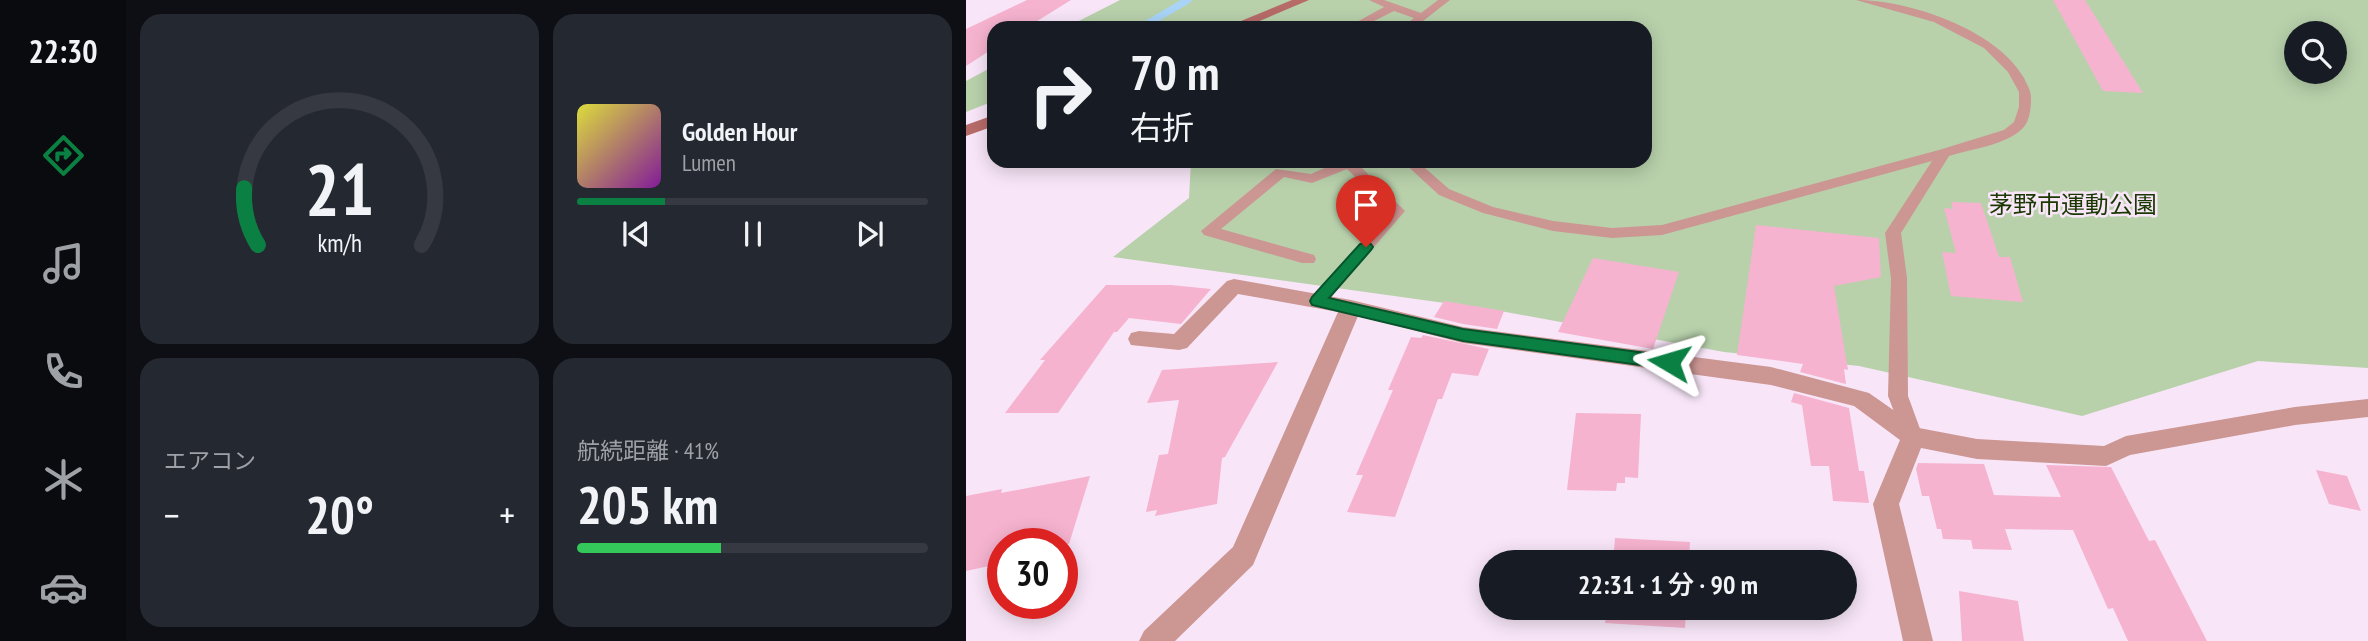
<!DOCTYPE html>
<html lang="ja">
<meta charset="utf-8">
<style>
:root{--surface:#171b24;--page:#242831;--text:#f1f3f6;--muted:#9ea1a6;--line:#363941;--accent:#0b8043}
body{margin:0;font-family:"PT Sans Narrow","Noto Sans JP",sans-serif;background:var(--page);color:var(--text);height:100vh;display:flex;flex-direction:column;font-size:26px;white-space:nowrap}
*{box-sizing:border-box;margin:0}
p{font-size:23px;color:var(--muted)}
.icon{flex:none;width:38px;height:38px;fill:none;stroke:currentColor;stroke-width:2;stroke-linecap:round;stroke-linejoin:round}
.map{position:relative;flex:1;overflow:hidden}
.details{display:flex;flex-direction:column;gap:14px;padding:14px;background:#0d0f14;width:840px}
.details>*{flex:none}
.banner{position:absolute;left:21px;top:21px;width:665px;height:147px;border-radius:21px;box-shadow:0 4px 18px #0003;background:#171b24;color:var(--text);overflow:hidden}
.fabs{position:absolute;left:1318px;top:21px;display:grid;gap:14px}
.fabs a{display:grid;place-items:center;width:63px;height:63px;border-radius:50%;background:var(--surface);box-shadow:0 4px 18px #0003;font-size:35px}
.speed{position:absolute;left:21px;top:528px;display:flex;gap:14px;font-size:35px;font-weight:700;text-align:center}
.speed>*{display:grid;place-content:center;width:91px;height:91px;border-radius:50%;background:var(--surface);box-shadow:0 4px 18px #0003;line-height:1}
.speed .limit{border:10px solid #d22;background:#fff;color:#111}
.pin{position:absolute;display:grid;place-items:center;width:60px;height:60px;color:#fff;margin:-72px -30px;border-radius:50% 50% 50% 0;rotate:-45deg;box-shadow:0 0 7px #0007}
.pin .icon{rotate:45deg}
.me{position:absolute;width:77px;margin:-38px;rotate:277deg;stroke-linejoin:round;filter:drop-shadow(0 0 5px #0008)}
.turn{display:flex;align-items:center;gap:24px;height:147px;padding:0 28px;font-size:32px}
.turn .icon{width:91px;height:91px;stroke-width:2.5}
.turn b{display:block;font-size:49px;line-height:60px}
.big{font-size:52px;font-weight:600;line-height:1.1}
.details .card{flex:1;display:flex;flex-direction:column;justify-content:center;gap:10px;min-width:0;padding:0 24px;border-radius:21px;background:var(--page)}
.details .dial{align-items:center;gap:0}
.dial svg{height:182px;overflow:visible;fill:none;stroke:var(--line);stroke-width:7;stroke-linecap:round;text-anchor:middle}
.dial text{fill:var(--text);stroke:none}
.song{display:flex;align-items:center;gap:21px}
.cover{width:84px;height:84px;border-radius:10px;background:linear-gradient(135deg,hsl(60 70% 55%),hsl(290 70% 35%))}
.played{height:7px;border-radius:4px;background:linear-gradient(90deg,var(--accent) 25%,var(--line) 25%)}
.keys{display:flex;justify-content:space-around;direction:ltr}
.heat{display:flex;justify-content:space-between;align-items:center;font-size:38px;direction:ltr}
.charge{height:10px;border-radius:5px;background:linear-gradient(90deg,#34c759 41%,var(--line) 0)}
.details .tiles{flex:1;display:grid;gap:14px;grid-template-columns:repeat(2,1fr)}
.trip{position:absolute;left:513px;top:550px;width:378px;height:70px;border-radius:35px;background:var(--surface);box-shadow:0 4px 18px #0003;font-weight:600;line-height:70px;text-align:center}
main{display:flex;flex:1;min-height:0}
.dock{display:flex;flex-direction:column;width:126px;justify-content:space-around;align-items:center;background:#090b0e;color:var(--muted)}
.dock .icon{width:49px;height:49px}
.dock .on{color:var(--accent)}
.dock b{font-size:32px;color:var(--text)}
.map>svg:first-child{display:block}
</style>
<main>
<nav class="dock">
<b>22:30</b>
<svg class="icon on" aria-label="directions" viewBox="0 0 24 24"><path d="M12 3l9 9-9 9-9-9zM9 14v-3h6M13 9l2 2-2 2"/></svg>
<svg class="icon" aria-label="music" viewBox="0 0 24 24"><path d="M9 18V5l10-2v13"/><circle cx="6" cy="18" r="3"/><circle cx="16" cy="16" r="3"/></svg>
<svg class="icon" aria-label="phone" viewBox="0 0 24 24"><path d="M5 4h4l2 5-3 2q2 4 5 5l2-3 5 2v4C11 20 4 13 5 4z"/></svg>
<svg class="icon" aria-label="climate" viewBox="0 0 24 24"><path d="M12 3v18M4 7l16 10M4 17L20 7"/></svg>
<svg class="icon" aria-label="car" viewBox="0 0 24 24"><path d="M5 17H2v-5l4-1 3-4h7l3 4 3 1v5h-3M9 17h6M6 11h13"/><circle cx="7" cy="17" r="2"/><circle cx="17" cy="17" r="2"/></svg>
</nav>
<section class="details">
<div class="tiles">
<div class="card dial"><svg viewBox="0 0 100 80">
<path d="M14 69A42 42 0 1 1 86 69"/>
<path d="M14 69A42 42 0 0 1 8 44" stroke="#0b8043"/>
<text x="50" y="56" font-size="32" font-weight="700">21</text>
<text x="50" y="72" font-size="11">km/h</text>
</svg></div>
<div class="card">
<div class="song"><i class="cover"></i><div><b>Golden Hour</b><p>Lumen</p></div></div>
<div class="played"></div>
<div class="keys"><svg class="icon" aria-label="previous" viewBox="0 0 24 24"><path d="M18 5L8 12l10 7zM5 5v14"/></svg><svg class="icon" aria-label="pause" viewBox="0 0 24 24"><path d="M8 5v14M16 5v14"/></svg><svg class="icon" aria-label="next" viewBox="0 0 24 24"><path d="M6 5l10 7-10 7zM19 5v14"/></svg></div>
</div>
<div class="card"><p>エアコン</p>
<div class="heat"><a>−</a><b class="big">20°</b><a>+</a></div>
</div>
<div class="card"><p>航続距離 · 41%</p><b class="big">205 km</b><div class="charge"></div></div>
</div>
</section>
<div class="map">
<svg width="1402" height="641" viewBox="0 0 1402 641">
<rect width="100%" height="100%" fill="#f8e6f8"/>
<path fill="#b8d1ab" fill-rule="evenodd" d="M154,0H1402V368L1292,361L1116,416L893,366L758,352L529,310L147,257L223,198L225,161H679V28H224L223,25L215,28H99ZM1330,33H1368V72H1330Z
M28,66V101L0,112V81Z"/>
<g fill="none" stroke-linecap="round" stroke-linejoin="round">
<path stroke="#a9d4f8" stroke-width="7" d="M174,28L222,0"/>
</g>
<path fill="#f6b3cf" d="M61,0H105L60,28H28V48L0,66V29Z
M1087,0H1119L1177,93L1137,91Z
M985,202L1015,203L1033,257H1044L1057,302L985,296L976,252L990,253L978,208L987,209Z
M790,225L913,238L915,277L868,286L882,370L878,369L880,384L834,372L837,364L771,355Z
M627,258L713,272L687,349L592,332Z
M140,285H205L245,289L215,324L163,318L151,332H148L92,413H39L79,360H74Z
M478,301L538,311L531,329L497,324L468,317Z
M457,335L523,349L512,376L486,373L476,399H472L429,517L381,512L397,475H390L427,390H422L445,337L455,338Z
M312,362L259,457L256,458L251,504L189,516L191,510L180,512L193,455L202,454L213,400L181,403L196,370Z
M828,393L883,408L893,471H898L903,503L867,501L863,466H845L836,405L825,402Z
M610,413L675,414L672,478L659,477V483H651L650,491L601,490Z
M952,463L1018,464L1028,495L1095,497L1080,465L1145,467L1183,541L1189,540L1241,641H1162L1147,608L1142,609L1107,530L1039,529L1046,550L1007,549L1005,540L977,539L975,529H971L963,496H956L950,469Z
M1350,470L1381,476L1395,511L1363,504Z
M124,476L103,544H37V563L0,571V496L36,489L35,493Z
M649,538L724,542L723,562H647Z
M993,591L1052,601L1058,641H996Z
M641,607H720L719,628L639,623Z"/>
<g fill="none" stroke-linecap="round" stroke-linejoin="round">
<path fill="#cc9693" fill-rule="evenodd" d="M403,0H418L455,13L472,0H484L448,28H435L448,18L428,11L394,28H380L418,7Z
M890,0C943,0 1030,29 1058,78C1061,85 1065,90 1065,98C1065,107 1064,121 1057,128C1041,145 1005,149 983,156L935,233L941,278L942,396L957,437L954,443L947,445L940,443L922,396L925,278L919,233L966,161L696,235L646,238L587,231L517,213L473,195L436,161H451L483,189L527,207L587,221L646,228L696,225L973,150L1038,130L1048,122L1053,107V92L1042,72L1018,48L968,22Z
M374,161H389L439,211L358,305H346L343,301L423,211L381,169L346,183L318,177L255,229L348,255L350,259L348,263H336L238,235L235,231L310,169L345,174Z"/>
<path fill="#cc9693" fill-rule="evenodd" d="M268,279L385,300L497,327L805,367L903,393L953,428L1011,439L1138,446L1160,436L1329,407L1402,399V417L1329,425L1164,455L1140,466L1011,459L955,448L933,504L967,641H937L907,504L934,440L888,406L805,385L497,343L392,316L287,565L209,641H173L178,631L267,547L372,312L272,294L221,348L213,350L165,345L162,339L165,333L173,331L208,334L261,281Z"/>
<path fill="#b76b69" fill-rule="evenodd" d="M326,0H343L277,28H258Z
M28,115V126L0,136V125Z"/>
</g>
<path fill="#0b8043" stroke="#07532c" stroke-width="2" d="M400,242L405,244L407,247L405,250L363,298L497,329L703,356L711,362L703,369L497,341L346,305L344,301L346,297L394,244Z"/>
<g text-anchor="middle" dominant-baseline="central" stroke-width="5" stroke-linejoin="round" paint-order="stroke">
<g font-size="24" fill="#183800" stroke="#f8e6f8">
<text x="1107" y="204">茅野市運動公園</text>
</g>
</g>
</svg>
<div class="fabs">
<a><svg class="icon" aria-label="search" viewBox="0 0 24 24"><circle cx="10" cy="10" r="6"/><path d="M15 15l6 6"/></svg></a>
</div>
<div class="speed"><div class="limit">30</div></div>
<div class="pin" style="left:400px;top:247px;background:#d93025"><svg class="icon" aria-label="arrive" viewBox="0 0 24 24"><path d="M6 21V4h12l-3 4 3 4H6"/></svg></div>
<svg class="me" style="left:703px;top:362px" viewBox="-20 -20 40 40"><path d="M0-17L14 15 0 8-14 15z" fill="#0b8043" stroke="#fff" stroke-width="4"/></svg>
<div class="trip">22:31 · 1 分 · 90 m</div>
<div class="banner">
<div class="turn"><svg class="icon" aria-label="right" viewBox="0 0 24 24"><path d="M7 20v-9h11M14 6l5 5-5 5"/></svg><div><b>70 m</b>右折</div></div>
</div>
</div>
</main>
